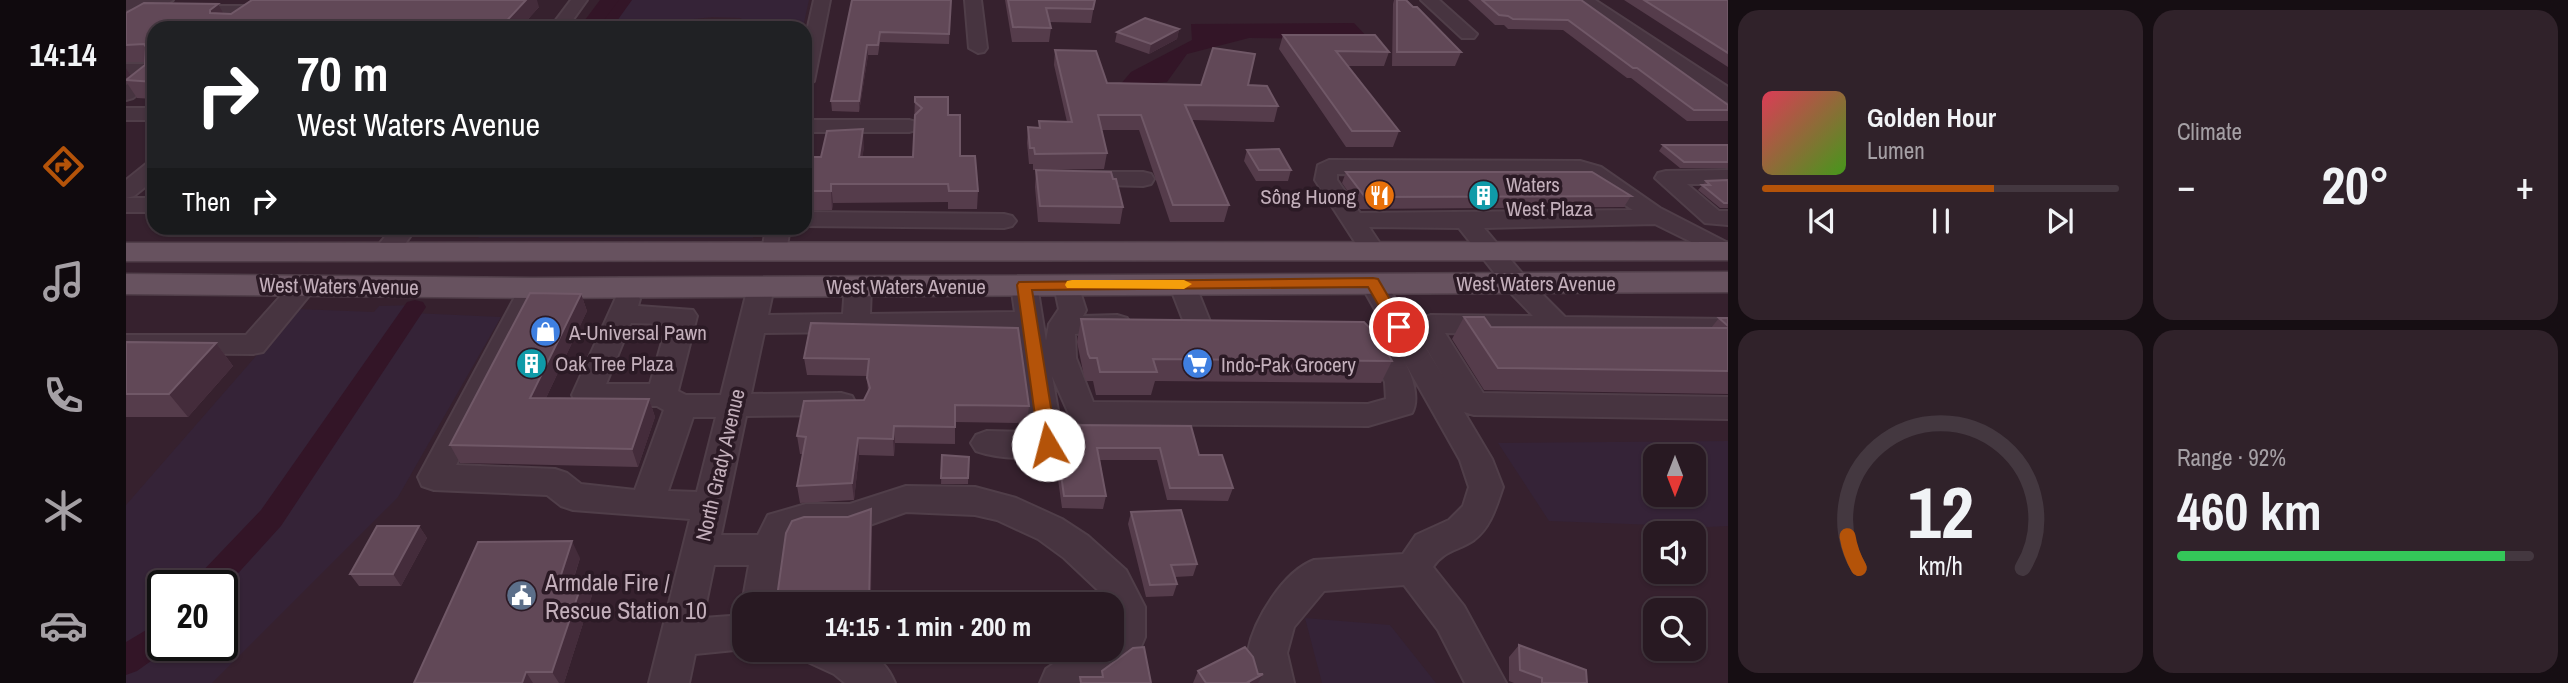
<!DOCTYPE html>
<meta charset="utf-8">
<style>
:root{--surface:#281922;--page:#30222a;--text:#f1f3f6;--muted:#a5a0a5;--line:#443840;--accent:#b45309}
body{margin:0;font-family:"Archivo Narrow",sans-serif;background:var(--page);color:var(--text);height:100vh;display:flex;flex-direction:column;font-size:26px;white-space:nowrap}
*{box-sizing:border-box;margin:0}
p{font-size:23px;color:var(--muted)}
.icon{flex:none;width:38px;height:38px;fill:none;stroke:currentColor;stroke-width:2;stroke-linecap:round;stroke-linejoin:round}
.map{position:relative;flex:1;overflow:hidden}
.panel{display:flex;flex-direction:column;gap:10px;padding:10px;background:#160e13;width:840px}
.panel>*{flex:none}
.guide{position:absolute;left:21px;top:21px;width:665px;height:214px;border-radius:21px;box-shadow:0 2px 5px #0004,0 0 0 2px var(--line);background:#202124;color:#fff;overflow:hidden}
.needle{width:46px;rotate:180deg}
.tools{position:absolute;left:1517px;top:444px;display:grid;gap:14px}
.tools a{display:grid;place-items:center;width:63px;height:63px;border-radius:14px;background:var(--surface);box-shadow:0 2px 5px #0004,0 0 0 2px var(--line);font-size:35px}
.speed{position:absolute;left:21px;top:570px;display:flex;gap:14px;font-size:35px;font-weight:700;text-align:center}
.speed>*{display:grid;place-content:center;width:91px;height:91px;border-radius:50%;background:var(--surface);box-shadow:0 2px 5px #0004,0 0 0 2px var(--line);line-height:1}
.speed .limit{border:4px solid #111;border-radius:10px;background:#fff;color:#111}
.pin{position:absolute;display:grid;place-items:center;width:60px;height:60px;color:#fff;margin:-30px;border:4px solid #fff;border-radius:50%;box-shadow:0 2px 7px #0007}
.me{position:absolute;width:77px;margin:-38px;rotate:352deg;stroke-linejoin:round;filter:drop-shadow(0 0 5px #0008)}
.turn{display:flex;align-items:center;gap:24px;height:147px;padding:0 35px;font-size:32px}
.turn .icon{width:91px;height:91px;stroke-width:2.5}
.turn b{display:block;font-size:49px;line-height:60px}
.then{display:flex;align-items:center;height:66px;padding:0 35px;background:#0003;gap:14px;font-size:26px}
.big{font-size:52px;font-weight:700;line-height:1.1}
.panel .card{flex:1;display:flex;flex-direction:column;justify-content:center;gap:10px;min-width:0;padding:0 24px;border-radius:21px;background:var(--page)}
.panel .dial{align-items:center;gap:0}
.dial svg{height:182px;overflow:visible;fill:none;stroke:var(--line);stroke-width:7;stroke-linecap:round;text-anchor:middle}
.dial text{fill:var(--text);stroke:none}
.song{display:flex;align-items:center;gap:21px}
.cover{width:84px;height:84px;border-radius:10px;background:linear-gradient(135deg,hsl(350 70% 55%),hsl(100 70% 35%))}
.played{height:7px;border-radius:4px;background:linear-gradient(90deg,var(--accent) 65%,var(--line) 65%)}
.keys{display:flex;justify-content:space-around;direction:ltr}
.heat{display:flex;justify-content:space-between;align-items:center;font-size:38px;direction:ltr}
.charge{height:10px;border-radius:5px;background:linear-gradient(90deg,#34c759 92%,var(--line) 0)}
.panel .tiles{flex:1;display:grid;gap:10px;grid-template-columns:repeat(2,1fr)}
.trip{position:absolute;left:606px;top:592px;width:392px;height:70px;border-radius:21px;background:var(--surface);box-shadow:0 2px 5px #0004,0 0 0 2px var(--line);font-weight:700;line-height:70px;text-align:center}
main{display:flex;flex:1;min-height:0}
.tab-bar{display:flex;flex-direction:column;width:126px;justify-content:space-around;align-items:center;background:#100a0e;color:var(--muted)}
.tab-bar .icon{width:49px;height:49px}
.tab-bar .on{color:var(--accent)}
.tab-bar b{font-size:32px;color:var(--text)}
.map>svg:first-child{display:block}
</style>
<main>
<nav class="tab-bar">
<b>14:14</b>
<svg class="icon on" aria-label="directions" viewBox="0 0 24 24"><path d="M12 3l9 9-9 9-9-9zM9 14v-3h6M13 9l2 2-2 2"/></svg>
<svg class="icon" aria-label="music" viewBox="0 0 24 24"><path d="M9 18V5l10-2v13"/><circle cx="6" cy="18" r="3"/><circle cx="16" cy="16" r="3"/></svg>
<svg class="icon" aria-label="phone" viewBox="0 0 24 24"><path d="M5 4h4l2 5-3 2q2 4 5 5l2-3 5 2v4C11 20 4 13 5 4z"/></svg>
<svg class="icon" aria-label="climate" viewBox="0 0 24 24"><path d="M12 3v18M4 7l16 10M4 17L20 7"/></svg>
<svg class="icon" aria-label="car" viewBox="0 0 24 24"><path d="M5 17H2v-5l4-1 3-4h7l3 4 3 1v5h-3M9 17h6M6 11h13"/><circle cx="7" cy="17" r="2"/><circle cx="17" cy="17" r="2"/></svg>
</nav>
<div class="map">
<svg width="1602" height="683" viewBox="0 0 1602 683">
<rect width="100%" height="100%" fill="#36212e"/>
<path fill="#352337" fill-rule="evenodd" d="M500,0H683L677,27L630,26L614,18L587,17L481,28Z
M359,228H630L627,238H352Z
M292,305L287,313L375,317L272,497L86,683H0V505L171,309L248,312L253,306ZM37,586H96V646H37Z
M1602,441V526L1583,527L1423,521L1372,443ZM1530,457H1568V495H1530Z
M1179,618L1264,625L1310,683H1196Z"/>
<path fill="#331527" d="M474,0H500L481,28H453Z
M1228,23L1243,39L1123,38L1061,54L1041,82L993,86L1005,72L1066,40L1065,24Z"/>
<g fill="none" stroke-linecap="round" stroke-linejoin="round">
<path fill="#331527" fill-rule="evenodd" d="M493,0H506L486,28H472Z
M289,300L297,302L300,307L155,526L96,591V586H67L71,577L135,510L281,302Z
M37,620V646H46L11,671L0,675V642Z"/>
<defs>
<path id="minor" d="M0,0H47L39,5L0,10Z
M445,0H461L441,28H424Z
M688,0H704L688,81L679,87V40Z
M839,0H855L861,48L858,52L852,53L843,48Z
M1295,0H1313L1351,34L1348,38H1336Z
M1450,0H1469L1602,87V102L1595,100Z
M59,6H128L136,11L114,28H95L110,16L53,14L51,11Z
M0,64H28V76H0Z
M18,76L25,78L27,82L7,98L0,100V85Z
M0,108H28V120H0Z
M679,120H783L790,122L793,126L790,130L783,132H679Z
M1203,160L1454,161L1475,167L1534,208L1602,243V257L1598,258L1529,224L1358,228L1400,278L1439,317L1602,319V337L1319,333L1357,393L1602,397V419L1348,415L1338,412L1366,459L1377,487C1370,507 1365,527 1348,540C1332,551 1318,550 1307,567L1338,606L1380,683H1339L1312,630L1278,585L1198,591L1168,627L1161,653L1168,683H1128C1126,673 1121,660 1122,651C1128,619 1158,571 1188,560L1277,554L1290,535L1323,520L1337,506L1343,487L1334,460L1234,283L1238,277L1247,275L1256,277L1320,381L1287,326L1291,320L1305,315L1407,316L1382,290L1333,228L1243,227L1259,251L1256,256L1247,258L1238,256L1189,180L1192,165ZM1211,174L1452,175L1507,210L1234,213L1211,180Z
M28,162V180L8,196L0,198V180L20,164Z
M1602,170V184H1561L1593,211H1602V225L1579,223L1529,178L1532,173L1540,171Z
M950,172H1017L1025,174L1028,179L1025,184L1017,186L942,184L939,179L942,174Z
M0,198H28V212H0Z
M679,212L878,214L886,216L890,221L886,226L878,228L679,226Z
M266,228H290C279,243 270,263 249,258L246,253Z
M640,228H664L660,251L657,256L648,258L639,256L636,251Z
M1056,276L1065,278L1069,284L1085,324L1081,330L1071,333L1061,330L1043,284L1047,278Z
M898,277L907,279L911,285L920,341L923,324L933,309L928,285L932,279L941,277L950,279L960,310L957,316L991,315L1001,318L1005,324L1001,330L949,334L950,358L967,402L1242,404L1260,399L1259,382L1242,351L1226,336L1230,329C1263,320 1301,386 1286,413L1242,426L957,424L946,421L926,376L938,445L933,453C910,461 873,459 850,451L845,443L850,435L861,431L905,432L891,330L638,333L625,394L715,393L726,396L730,404L726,412L715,415L620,416L595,535H632L642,515L680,504H724L780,486L849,487L890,498L936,519L962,536L1000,570L1019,607V637L1014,649L967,683H914L920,669L949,649H985V604H980L974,592L938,558L912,539L871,520L849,515L780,512L724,532H680L667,536L661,550L654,604H618V607L616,604L623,565H588L577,618L618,615L619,649L569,654L563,683H523L564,519L447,510L435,506L421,495L308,490L296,486L292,477L397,282L406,280L415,282L419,288L330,465L429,469L441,473L455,484L509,490L538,410L531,406H461L450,403L446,395L492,293L501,291L510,293L514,299L512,306L567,310L571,316L552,391L560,395H595L622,287L626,281L635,279L644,281L648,287L642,315L717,314L719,286L723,280L732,278L741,280L745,286L744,314L889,312L885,285L889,279ZM505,323L541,324L524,384H480ZM567,417H590L571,492L542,491Z
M178,278L187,280L191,286L137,352L127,354L0,353V335H120L169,280Z
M677,649C716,649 751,640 769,683H719L708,674L682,662Z"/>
<path id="major" d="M1602,242V260L0,261V243Z
M1602,272V292L406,298L0,294V274L406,278Z"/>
</defs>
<use href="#minor" stroke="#503e49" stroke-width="4"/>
<use href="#major" stroke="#503e49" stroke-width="3"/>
<use href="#minor" fill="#473440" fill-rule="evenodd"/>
<use href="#major" fill="#67525f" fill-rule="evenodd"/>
</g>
<path fill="#553c4b" d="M726,0H825L823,44L754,42L752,55H742L733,112L706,111L705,101Z
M879,0H969L965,23L923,22L925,28L923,42H886Z
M1268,0H1280L1335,52L1329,66H1266L1267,4Z
M1342,0H1455L1602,105V121H1561L1505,78H1501L1437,30L1382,29L1378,25H1369Z
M1498,0H1602V67Z
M413,7L394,28H28V99L11,98L1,83H0V68L5,76L19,65V62H0V13L98,14Z
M1053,29L1051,39L1023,54L989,42L991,32Z
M1157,35L1263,52L1258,66H1222L1273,131L1267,147H1220L1153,49Z
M929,50L981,83L1122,85L1152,106L1148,122L1066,120L1103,205L1098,222H1044L1013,130H976L981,153L978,169L907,170V164H903L901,143L902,127L913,128V121L941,122L928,65Z
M789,97L822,115L834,156L852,191L851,209H822V202L707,203L706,210H679V169L695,157L738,147L736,157H787Z
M1537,145H1602V168H1554L1533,151Z
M1121,150L1165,170L1162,181H1130L1118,161Z
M910,170L987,179L997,207L994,224L912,222L909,187Z
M1220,172L1505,196L1498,207L1234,209L1216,183Z
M1602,180V208H1594L1572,190L1580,181Z
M455,294L461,311L420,398L523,399L529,417L512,467L334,463L324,445Z
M1338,317L1365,327L1585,328L1593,318H1602V394L1358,390L1326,339Z
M955,319L1266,361L1255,383L1029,381L1025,395H970L967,381H960L958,376L951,342Z
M685,323L903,406L901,423L829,422V444L769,443L768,456L733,455L728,500L674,503L671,486L677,454H674L671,436L738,400L742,393L741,376L681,375L678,358Z
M0,342L90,343L107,366L62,417H0Z
M941,425L1073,455L1107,488L1102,501L1041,500L1031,460H974L980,496L977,509L936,508L930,465L932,453H941L939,438Z
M816,455L843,457L842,484H815Z
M1005,512L1071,564L1067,576L1049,577L1051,584L1047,596L1020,597L1002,524Z
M293,526L301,538L275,586H233L224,574Z
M454,558L448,578L466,595L438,683H288Z
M1393,645L1461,683H1388L1383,681V657Z
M1072,671L1132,683H1067Z"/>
<path fill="#442c3b" d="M400,0H411L413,7L394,28H374Z
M92,4L101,20L84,13V10Z
M1053,29L1051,39L1023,54L1025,44Z
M741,45L742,55L733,112V101Z
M0,68L7,79L0,80Z
M737,129L738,147L734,175L733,157Z
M705,184L707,203L706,210L705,191Z
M455,294L461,311L412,415L404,398Z
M90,343L107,366L62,417L43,394Z
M523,399L529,417L512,467L506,449Z
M768,426L769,443L768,456L767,439Z
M732,438L733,455L728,500L726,483Z
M745,509L746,527L745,604H743Z
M293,526L301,538L275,586L267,574Z
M446,541L454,558L442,595L434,578Z
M458,577L466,595L438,683H433L426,672Z
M400,672L407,683H396Z
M1137,674L1132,683H1122V682Z"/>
<path fill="#614857" stroke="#705867" stroke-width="2" d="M126,0H400L374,28H28V82L0,80L19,65L20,47L18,44L0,45V13L18,3L92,4L84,10V13L105,14Z
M726,0H825L823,34L754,32L752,45H741L733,101H705Z
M882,0H969L967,9L920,8L925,28L887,27Z
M1271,0H1280L1287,7H1291L1335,52H1271Z
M1356,0H1455L1602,105V110H1568L1511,68H1507L1442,20L1387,19L1382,16L1373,15Z
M1518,0H1602V53Z
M1019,18L1053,29L1025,44L991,32Z
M1157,35H1249L1263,52L1210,51L1273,131H1226Z
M1087,48L1129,54L1122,85L1141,86L1152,106L1059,105L1103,205H1047L1015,115H972L981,153L909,154L908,148H904L902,127L914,128L913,121L946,122L929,50L970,51L981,83L1075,85Z
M789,97H822V115H834V156H849L852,191H823L822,184H705V191H679V169L681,157H695L701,131L737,129L733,157H787L789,115L796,108L789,102Z
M1537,145H1602V162H1558Z
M1153,149L1165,170H1133L1121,150Z
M910,170L985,172L987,179H990L997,207L914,206Z
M1220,172H1466L1505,196L1239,197Z
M1602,180V203H1598L1576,185H1584L1580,181Z
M404,293L455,294L404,398L523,399L506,449L324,445Z
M1338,317H1358L1365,327L1602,328V371L1372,368Z
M1593,318H1602V326Z
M955,319L1238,322L1255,340L1266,361L1027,359L1031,372H974L971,358H964L962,354Z
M685,323L892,328L903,406L829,405V427L768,426L767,439L732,438L726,483L671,486L680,437L671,436L678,401L738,400L744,388L741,378L743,359L678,358Z
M0,342L90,343L43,394H0Z
M941,425L1065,426L1073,455H1096L1107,488H1044L1034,448H971L980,496H938L932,453H944Z
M816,455L843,457L842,478H815Z
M745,509L743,604H650L660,533L666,521L678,517H722Z
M1055,510L1071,564L1045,565L1051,584L1024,585L1005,512Z
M251,526H293L267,574H224Z
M446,541L434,578L458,577L426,672H400L396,683H288L352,542Z
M1393,645L1460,670L1461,683H1416V678L1394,670Z
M1018,647L1025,683H955L954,677H977L976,671L1007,648Z
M1119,647L1127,657L1132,674H1137L1122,682L1123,683H1080L1072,671Z"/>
<path fill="#b45309" stroke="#753606" stroke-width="2" d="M1247,278L1252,279L1280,327L1278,330H1267L1242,287L906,290L931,445L928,449H915L913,445L891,285L893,282Z"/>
<path fill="#f59e0b" d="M946,280H1058L1066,284L1058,289L941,288L939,285L941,281Z"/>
<defs>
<symbol id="restaurant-disc" viewBox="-11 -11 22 22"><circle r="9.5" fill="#e8710a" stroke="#2b1a25"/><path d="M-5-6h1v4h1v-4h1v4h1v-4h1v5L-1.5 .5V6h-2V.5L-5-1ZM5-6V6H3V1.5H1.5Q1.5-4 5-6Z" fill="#fff"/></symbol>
<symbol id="building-disc" viewBox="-11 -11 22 22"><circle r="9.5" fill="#0f9aa8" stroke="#2b1a25"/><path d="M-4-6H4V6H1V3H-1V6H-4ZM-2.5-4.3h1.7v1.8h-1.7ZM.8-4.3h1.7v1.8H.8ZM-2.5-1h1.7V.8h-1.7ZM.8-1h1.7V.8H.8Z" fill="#fff"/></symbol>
<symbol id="shop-disc" viewBox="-11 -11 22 22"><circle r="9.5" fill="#3f7fe0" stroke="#2b1a25"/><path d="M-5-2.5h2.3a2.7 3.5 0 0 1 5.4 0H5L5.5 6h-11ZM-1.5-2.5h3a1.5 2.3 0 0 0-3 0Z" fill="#fff"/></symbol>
<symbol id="supermarket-disc" viewBox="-11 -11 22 22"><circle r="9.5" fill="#3f7fe0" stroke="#2b1a25"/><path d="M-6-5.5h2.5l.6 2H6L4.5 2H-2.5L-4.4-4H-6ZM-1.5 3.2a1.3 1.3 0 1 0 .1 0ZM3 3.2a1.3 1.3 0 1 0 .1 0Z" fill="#fff"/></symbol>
<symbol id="civic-disc" viewBox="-11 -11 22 22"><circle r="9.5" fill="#5c6f8a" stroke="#2b1a25"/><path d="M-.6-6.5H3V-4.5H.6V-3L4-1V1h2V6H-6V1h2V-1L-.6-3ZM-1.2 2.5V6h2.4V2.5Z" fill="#fff"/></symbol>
</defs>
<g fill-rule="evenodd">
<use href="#restaurant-disc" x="1236" y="178" width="35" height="35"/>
<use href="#building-disc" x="1340" y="178" width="35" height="35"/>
<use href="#shop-disc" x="402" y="314" width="35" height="35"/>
<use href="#building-disc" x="388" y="346" width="35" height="35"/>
<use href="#supermarket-disc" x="1054" y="346" width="35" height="35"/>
<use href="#civic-disc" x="378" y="578" width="35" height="35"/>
</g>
<g text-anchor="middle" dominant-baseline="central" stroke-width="7" stroke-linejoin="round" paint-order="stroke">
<g font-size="21" fill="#c3afbb" stroke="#2b1a25" text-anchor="start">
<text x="1380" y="184">Waters<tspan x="1380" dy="24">West Plaza</tspan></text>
<text x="1230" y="196" text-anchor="end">Sông Huong</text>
<text x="443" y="332">A-Universal Pawn</text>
<text x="429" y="363">Oak Tree Plaza</text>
<text x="1095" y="364">Indo-Pak Grocery</text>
</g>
<g font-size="21" fill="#c3afbb" stroke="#2b1a25">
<text x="1410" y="283">West Waters Avenue</text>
<text transform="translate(213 286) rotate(1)">West Waters Avenue</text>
<text x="780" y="286">West Waters Avenue</text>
<text transform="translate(594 465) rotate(-77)">North Grady Avenue</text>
</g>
<g font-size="24" fill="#c3afbb" stroke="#2b1a25" text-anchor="start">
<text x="419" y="582">Armdale Fire /<tspan x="419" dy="28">Rescue Station 10</tspan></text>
</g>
</g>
</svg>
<div class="tools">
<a><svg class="needle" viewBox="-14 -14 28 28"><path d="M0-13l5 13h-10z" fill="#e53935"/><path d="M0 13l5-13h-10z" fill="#a5a0a5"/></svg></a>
<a><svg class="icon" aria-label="sound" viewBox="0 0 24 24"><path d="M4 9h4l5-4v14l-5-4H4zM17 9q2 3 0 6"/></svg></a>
<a><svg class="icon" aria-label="search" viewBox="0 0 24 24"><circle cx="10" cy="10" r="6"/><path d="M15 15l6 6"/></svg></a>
</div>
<div class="speed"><div class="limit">20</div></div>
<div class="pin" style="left:1273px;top:327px;background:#d93025"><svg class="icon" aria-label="arrive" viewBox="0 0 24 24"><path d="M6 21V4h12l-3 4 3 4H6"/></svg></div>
<svg class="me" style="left:922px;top:445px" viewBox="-20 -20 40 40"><circle r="19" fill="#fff"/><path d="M0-13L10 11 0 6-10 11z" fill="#b45309"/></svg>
<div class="trip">14:15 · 1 min · 200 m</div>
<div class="guide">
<div class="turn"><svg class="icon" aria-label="right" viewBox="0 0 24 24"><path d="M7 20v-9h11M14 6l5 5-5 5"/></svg><div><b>70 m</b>West Waters Avenue</div></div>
<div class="then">Then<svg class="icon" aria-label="right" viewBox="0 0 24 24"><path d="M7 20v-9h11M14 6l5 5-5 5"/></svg></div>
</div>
</div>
<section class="panel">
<div class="tiles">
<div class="card">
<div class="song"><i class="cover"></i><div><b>Golden Hour</b><p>Lumen</p></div></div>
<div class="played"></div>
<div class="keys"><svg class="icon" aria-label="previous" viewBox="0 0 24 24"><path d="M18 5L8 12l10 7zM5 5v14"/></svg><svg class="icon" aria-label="pause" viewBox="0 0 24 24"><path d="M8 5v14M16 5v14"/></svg><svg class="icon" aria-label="next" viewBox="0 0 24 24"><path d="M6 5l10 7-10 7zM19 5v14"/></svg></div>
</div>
<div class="card"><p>Climate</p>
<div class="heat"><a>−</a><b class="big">20°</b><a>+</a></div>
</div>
<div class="card dial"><svg viewBox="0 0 100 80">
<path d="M14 69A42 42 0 1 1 86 69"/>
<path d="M14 69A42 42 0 0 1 9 55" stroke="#b45309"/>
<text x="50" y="56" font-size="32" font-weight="700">12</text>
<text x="50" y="72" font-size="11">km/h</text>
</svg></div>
<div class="card"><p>Range · 92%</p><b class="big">460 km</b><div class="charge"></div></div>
</div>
</section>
</main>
